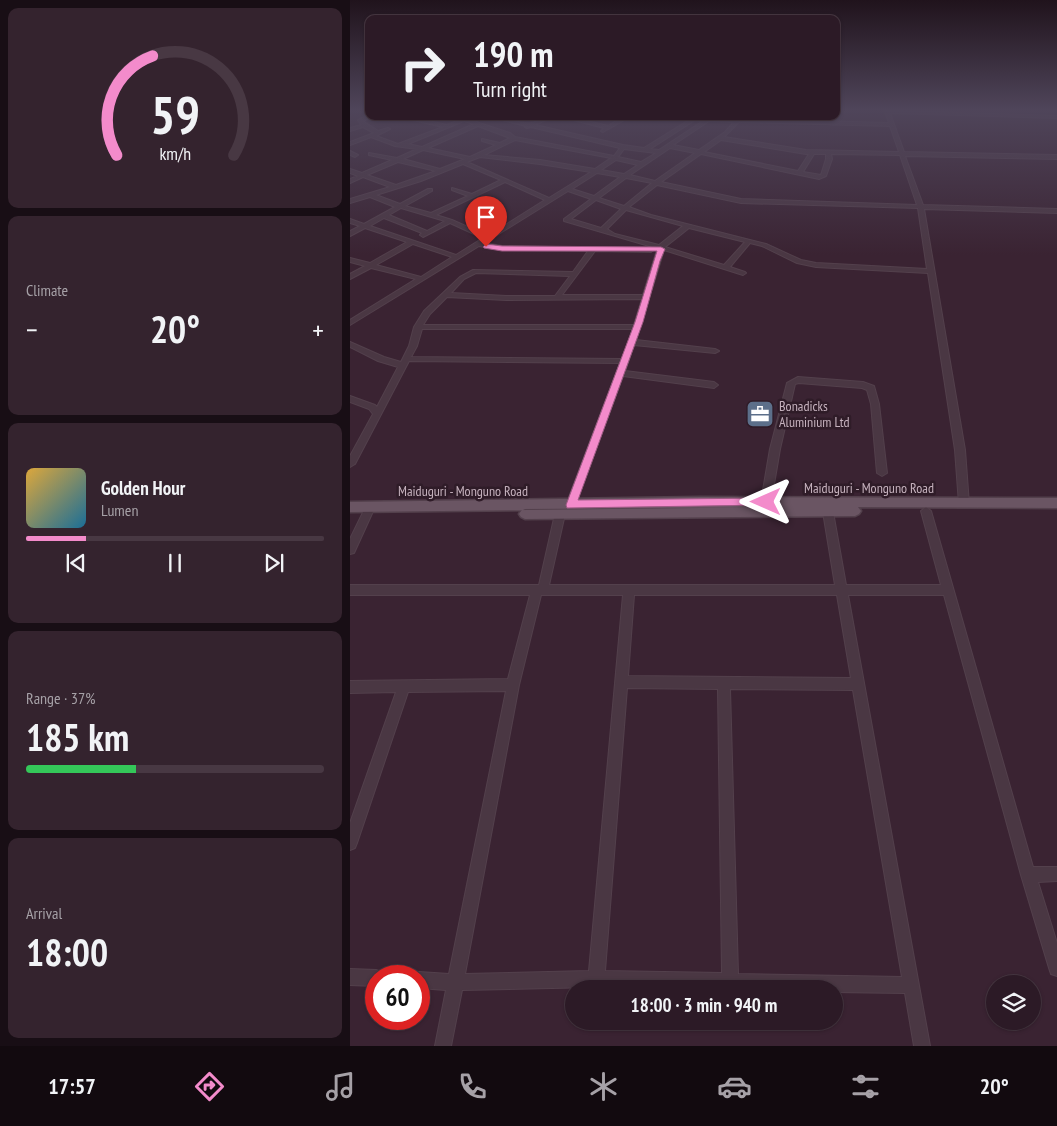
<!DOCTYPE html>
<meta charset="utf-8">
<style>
:root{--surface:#2c1a26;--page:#34232e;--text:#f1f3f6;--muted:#a6a1a7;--line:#483843;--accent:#f38bcb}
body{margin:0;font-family:"PT Sans Narrow",sans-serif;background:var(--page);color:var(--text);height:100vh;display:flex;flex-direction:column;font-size:19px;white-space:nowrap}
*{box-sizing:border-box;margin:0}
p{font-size:16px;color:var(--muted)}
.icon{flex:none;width:28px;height:28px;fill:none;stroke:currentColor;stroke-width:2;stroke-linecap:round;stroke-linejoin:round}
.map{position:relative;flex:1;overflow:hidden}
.panel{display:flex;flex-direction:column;gap:8px;padding:8px;background:#180e15;width:350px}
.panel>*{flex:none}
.hud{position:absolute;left:15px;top:15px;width:475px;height:105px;border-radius:10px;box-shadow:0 1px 4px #0004,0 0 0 1px var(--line);background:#2c1a26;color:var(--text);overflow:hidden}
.tools{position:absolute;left:636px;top:975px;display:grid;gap:10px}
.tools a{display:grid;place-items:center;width:55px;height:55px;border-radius:50%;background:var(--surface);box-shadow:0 1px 4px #0004,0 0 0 1px var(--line);font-size:25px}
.speed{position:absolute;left:15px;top:965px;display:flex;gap:10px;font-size:25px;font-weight:700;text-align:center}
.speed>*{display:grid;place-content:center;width:65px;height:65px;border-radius:50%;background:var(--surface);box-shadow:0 1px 4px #0004,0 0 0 1px var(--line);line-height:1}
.speed .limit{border:8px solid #d22;background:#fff;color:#111}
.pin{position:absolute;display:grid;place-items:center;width:42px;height:42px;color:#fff;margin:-51px -21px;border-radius:50% 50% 50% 0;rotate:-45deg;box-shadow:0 0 5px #0007}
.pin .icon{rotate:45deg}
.me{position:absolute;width:55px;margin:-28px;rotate:270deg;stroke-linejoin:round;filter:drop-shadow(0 0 4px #0008)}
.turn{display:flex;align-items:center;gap:18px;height:105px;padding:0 25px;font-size:22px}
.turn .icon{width:65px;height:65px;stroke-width:2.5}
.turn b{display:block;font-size:35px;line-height:42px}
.big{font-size:38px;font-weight:800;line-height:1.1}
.panel .tile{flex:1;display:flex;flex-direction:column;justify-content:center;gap:8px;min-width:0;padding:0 18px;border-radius:10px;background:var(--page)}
.panel .dial{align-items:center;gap:0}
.dial svg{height:130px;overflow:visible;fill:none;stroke:var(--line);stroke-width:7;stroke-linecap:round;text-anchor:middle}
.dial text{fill:var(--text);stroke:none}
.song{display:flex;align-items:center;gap:15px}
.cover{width:60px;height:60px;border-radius:8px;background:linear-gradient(135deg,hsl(40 70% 55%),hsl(200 70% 35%))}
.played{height:5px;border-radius:2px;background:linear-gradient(90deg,var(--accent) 20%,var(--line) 20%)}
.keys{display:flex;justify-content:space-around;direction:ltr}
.heat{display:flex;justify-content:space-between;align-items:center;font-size:28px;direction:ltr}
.charge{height:8px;border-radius:4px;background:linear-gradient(90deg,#34c759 37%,var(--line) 0)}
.trip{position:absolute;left:215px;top:980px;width:278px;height:50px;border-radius:25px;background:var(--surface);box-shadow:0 1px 4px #0004,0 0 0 1px var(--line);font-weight:800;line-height:50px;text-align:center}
.menu{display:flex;height:80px;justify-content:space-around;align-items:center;background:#120a0f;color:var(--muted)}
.menu .icon{width:35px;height:35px}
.menu .on{color:var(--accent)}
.menu b{font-size:22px;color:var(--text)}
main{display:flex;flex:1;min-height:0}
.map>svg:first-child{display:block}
</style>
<main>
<section class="panel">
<div class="tile dial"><svg viewBox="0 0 100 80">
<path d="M14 69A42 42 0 1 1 86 69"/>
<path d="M14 69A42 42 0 0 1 36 8" stroke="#f38bcb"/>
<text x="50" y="56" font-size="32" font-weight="700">59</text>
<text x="50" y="72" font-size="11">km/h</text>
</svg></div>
<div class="tile"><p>Climate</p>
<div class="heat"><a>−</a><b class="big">20°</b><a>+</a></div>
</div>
<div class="tile">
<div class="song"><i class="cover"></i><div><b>Golden Hour</b><p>Lumen</p></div></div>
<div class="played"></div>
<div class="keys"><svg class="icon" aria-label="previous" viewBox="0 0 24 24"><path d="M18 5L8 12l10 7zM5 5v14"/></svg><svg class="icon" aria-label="pause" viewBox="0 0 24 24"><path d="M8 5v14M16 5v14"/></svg><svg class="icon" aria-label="next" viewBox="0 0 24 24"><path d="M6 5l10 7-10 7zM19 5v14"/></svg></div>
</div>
<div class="tile"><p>Range · 37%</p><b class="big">185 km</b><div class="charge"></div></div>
<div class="tile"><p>Arrival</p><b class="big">18:00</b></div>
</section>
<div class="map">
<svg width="707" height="1046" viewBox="0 0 707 1046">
<rect width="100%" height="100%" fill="#3a2332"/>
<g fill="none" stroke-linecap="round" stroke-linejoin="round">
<defs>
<path id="minor" d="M534,109H538L539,111L707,116V118L540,113L554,152L707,155V159L555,156L573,205L707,209V213L574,209L615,450L619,504L617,507H611L609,504L605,450L578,273L466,267L447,263L412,246L400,243L380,267L395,272L396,273L393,275L314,250L286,340L365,349L369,351L365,353L284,345L275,371L364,382L368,385L364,388L273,376L224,508L221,509L216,505L270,363L59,361L5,464L0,467V456L23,414L19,409L0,402V396L25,405L27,407L48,367L28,361L0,347V342L34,357L51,362L59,346L64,327L74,311L110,277L123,270L223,272L238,251L152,250L129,246L0,325V320L66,279L21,268L0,279V274L15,266L0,262V258L20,263L57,242L15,228L0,236V231L10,226L0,223V219L14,224L45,207L20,197L0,203V199L40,187L13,177L0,183V179L8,176L0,173V169L12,173L42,160L19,155V153L47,158L67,149L45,146L21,137L0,145V142L24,133L13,127L0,131V128L11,125L8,120L19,115L21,117L13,121L28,131L38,128L40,129L26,136L48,144L93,127L46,116H56L97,125L110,120L101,116H108L160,133L165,137L264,156L270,148L181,127L177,128L175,127L176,126L137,116C149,116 172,125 181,123C190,122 195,116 204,116L185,125L273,145L294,148L339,120L278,118L253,132L251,131L254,128L208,116H217L258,126L274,116L386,119V116H390V119L539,123ZM345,120L353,121L309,150L300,149ZM114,121L124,124L72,147L58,144ZM359,121L384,122L375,132L349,150L323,145ZM389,122L540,126L549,152L456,150L374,137ZM128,126L160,138L150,143L132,139V141L146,145L120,157L78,148ZM165,140L261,158L245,169L190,160L134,155ZM371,140L456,154H459L448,171L354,152ZM320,148L345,153L305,181L280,175ZM274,149L306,153L291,162L268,157ZM73,150L115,159L90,169L53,159ZM351,154L469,179L476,176L482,159L481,154L550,155L567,205L391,199L311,182ZM464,154H476V159L471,175L453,172ZM130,157L190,164L241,172L199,198L117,162ZM266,160L288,165L274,174L251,170ZM48,162L86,171L46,185L17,175ZM113,164L151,180L122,194L102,188V190L118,196L81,213L55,206L82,191V189H78L50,204L26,195L71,181ZM247,173L270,177L244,196L222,189ZM276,178L302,183L274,206L249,198ZM155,182L195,200L138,236L102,220L86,215ZM307,185L391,203L568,208L577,269L466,263L451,260L416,244L301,215L279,207ZM218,191L241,199L214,219V221L306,248L307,250L293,295H212L245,251L301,252L304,250L303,249L152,246L134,243ZM246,200L271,209L251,228L221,219ZM51,208L95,221L77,231L39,215ZM276,210L333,226L309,245L265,234L257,229ZM34,218L72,233L70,235L73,237L100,223L133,238L106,255L20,226ZM339,228L395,242L374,265L315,247ZM63,244L102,257L71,277L26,265ZM126,273L220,276L205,296H156L101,293L114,279ZM97,297L156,300L292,299L284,325H73L80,314ZM72,329H283L272,359L61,357L67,346Z
M0,151L8,155L5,157L0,155Z
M448,377L513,382L524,386L529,404L537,473L532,476L527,473L521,404L517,390L512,388L449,383L445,384L430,449L421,502L416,506L411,502L420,449L437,383Z
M20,503L25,507L4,553L0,554V539L17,504Z
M576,507L581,511L683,867H707V881L688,882L707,943V976L701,974L699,968L671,875L594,595H498L580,1046H564L555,993L484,992V989L246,987L112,990L101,1046H85L96,990L69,988V976H63L69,972L99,974L156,691L58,692L7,843L5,848L0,850V823L46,692L0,693V681L158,679L180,595H0V585H189L205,514L207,511H213L215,514L199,585H485L473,512L475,509H481L483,512L496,585H591L571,511ZM191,595H273L239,971L115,974L169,685ZM284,595H487L501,678L278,676ZM277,688L368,689L372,973L255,971ZM380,689L503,690L552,977L388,974Z
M0,969L26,970L32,972L33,976H26V986L0,985Z"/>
<path id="major" d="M350,497L707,498V508L508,507L511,511L509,514L505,516L175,519L171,517L169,514L171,511L175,509L432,507L0,512V502Z"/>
</defs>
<use href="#minor" stroke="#53404c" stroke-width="2"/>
<use href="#major" stroke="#53404c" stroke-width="3"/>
<use href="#minor" fill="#4a3743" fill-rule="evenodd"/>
<use href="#major" fill="#6a5563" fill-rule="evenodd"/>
</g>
<linearGradient id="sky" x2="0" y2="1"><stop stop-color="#20131c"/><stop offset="0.43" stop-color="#4f455a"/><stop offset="1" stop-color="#4f455a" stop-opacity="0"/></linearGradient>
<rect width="707" height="255" fill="url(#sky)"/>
<path fill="#f38bcb" stroke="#9e5a84" d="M136,244L152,246L311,247L315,249L310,261L293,322L228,500L416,498L420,500L422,502L420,505L217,508L216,505L285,322L307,251H152L134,248L133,247Z"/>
<defs>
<symbol id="office-square" viewBox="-11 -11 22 22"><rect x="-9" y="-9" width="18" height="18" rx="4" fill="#5c6f8a" stroke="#2f1c28"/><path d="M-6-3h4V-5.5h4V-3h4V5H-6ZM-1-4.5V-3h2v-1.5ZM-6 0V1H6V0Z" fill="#fff"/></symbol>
</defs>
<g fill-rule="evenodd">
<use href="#office-square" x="394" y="398" width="32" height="32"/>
</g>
<g text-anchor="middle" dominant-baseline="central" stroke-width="5" stroke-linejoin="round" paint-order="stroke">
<g font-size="14" fill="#c6b2be" stroke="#2f1c28" text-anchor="start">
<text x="429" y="406">Bonadicks<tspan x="429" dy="16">Aluminium Ltd</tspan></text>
</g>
<g font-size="14" fill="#c6b2be" stroke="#2f1c28">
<text x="519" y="488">Maiduguri - Monguno Road</text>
<text x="113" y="491">Maiduguri - Monguno Road</text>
</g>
</g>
</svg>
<div class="tools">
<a><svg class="icon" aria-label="layers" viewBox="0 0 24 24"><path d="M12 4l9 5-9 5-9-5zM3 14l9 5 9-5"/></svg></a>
</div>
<div class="speed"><div class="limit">60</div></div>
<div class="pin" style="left:136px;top:247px;background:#d93025"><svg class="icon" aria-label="arrive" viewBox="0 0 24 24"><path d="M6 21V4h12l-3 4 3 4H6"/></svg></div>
<svg class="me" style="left:416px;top:502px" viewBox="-20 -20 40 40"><path d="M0-17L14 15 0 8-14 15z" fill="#f38bcb" stroke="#fff" stroke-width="4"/></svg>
<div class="trip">18:00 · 3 min · 940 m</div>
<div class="hud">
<div class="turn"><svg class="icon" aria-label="right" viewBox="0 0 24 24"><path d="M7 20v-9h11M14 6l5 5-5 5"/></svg><div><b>190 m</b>Turn right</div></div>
</div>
</div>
</main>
<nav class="menu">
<b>17:57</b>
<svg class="icon on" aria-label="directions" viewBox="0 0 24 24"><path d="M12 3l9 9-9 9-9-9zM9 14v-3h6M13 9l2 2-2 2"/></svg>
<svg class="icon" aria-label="music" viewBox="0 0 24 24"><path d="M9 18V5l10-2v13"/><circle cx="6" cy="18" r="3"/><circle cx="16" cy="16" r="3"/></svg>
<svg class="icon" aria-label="phone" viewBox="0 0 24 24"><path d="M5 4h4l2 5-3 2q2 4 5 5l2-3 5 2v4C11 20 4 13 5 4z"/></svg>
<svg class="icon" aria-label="climate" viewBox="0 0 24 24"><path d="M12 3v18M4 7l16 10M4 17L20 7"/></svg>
<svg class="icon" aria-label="car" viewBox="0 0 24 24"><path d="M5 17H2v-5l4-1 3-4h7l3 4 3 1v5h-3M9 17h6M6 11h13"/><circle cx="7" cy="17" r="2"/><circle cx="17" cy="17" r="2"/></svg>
<svg class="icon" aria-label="filters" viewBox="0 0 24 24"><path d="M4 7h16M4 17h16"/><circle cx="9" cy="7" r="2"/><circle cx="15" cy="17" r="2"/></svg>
<b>20°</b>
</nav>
